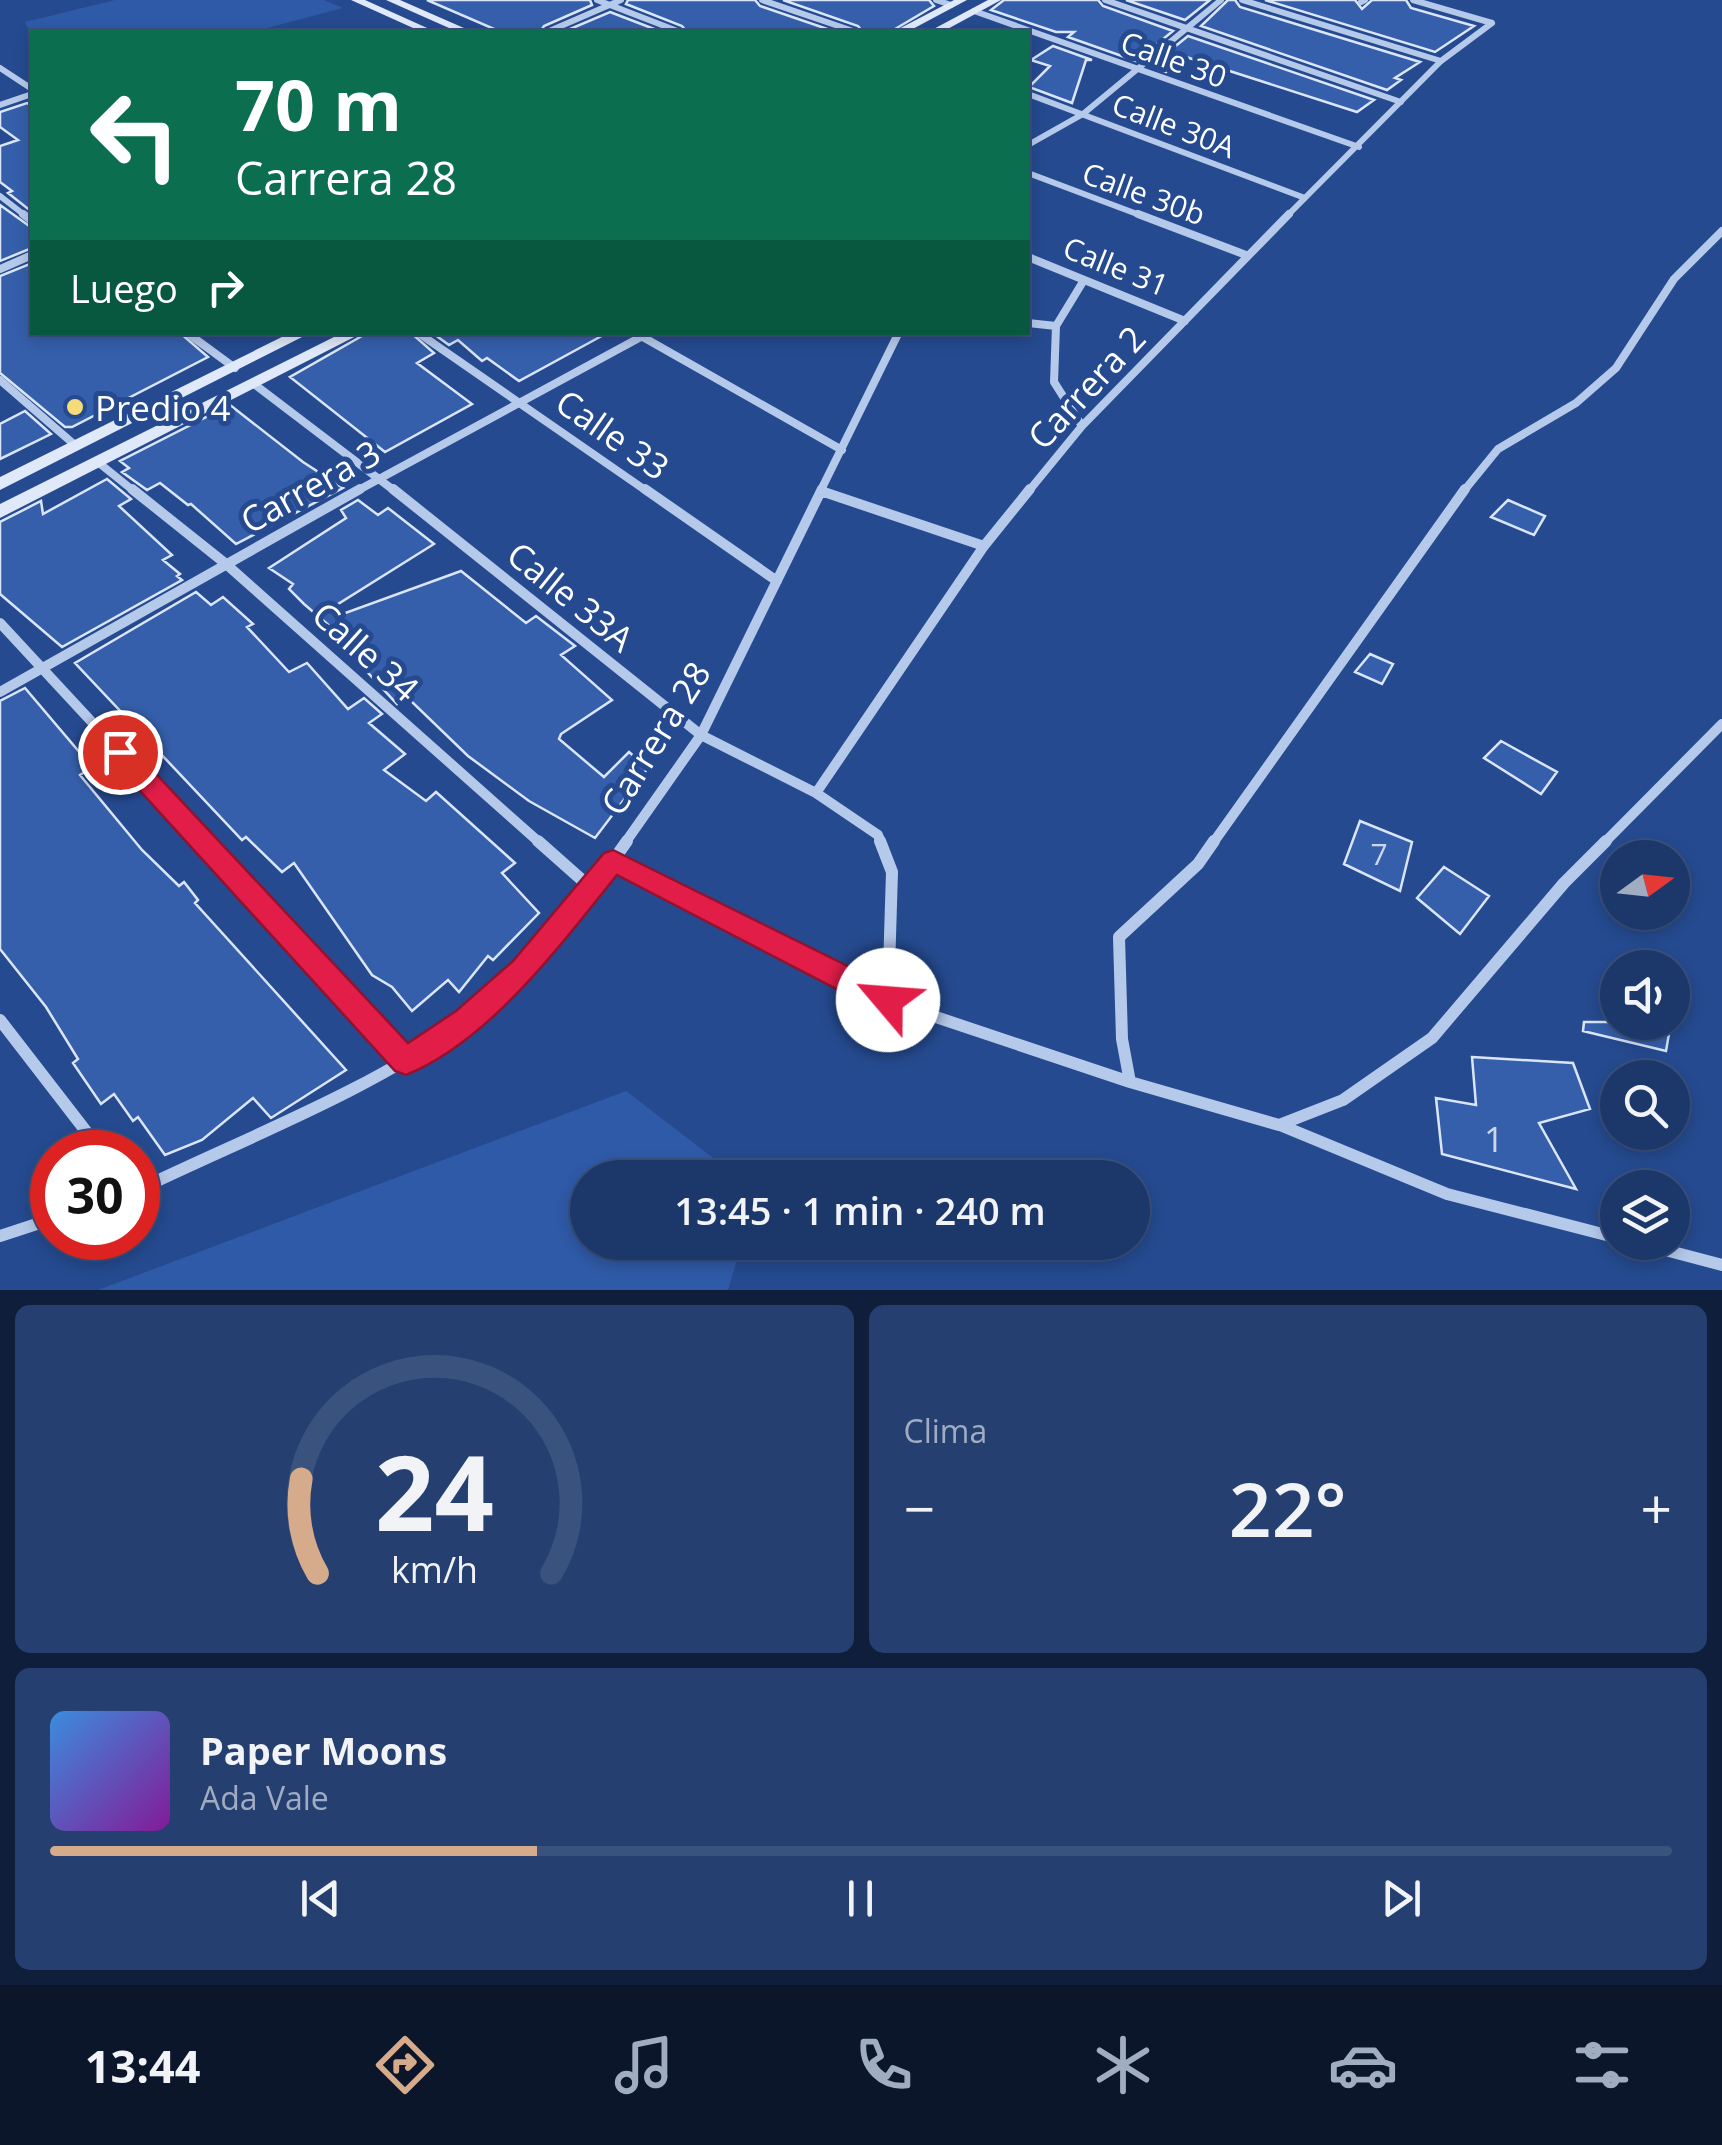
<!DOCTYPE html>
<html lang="es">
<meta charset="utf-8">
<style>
:root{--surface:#1c386b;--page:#253f71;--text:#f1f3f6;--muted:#a0acc1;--line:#3a527e;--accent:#d6ab8b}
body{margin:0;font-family:"Open Sans",sans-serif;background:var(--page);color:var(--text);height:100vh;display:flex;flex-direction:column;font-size:38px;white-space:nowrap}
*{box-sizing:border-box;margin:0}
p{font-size:32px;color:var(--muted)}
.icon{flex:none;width:55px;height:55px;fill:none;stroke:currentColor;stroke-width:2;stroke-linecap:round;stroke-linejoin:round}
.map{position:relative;height:1290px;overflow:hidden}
.drawer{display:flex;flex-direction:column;gap:15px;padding:15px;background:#0f1f3b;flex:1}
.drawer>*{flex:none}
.top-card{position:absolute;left:30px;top:30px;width:1000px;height:305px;border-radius:0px;box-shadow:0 5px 15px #0003,0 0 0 2px var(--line);background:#0b6e4f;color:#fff;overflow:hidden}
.needle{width:65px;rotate:75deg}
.controls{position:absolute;left:1600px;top:840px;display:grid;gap:20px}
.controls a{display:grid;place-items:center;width:90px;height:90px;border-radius:50%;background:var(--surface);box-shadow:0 5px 15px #0003,0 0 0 2px var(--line);font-size:50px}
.speed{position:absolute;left:30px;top:1130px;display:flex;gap:20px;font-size:50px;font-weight:700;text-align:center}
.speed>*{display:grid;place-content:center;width:130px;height:130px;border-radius:50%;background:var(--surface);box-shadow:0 5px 15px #0003,0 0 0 2px var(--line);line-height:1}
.speed .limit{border:15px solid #d22;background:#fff;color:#111}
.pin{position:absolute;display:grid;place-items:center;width:85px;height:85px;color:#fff;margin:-42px;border:5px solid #fff;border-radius:50%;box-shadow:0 2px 10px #0007}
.me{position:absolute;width:110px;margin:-55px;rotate:297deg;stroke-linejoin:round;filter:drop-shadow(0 0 8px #0008)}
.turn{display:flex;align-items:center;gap:35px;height:210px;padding:0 40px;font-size:45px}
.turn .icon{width:130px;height:130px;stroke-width:2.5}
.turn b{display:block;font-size:70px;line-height:85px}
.then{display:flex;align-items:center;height:95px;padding:0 40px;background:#0003;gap:20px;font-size:38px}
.big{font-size:75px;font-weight:600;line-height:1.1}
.drawer .tile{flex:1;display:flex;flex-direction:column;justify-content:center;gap:15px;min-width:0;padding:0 35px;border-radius:15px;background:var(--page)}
.drawer .dial{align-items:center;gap:0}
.dial svg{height:260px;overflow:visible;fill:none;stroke:var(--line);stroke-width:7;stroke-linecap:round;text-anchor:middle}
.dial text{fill:var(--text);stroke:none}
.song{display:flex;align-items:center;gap:30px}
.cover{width:120px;height:120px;border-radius:15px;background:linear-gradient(135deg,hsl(210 70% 55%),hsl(290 70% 35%))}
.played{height:10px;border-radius:5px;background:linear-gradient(90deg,var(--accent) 30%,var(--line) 30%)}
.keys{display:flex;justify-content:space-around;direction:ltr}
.heat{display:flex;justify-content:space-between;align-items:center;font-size:55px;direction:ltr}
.drawer .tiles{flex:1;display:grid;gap:15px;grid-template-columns:1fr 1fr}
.tile:last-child{grid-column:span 2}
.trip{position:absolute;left:570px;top:1160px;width:580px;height:100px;border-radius:50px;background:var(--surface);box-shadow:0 5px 15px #0003,0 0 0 2px var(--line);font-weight:600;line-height:100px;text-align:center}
.dock{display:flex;height:160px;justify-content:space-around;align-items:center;background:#0b162b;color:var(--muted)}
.dock .icon{width:70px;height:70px}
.dock .active{color:var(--accent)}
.dock b{font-size:45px;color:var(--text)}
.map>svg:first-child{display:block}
</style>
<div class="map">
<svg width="1722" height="1290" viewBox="0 0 1722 1290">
<rect width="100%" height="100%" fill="#254a8f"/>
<path fill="#2f5aa7" d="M115,0H324L343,8L252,32H32V36L25,22Z
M626,1091L738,1177L588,1178V1242L742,1243L728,1290H98Z"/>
<path fill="#355fab" stroke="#dae5f9" stroke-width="2.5" d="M427,0H590L592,5L544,26L540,32H501Z
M628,0H755L760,6L836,32H687L682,26L626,4Z
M783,0H929L934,6L890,32H863L858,26Z
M1004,0H1098L1103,6L1173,31L1136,61L1068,37L1074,32H1056L991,10Z
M1126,0H1210L1185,20Z
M1228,0H1235L1240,7L1420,62L1395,78L1401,80L1387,90L1201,26Z
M1265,0H1355L1362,9L1372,0H1406L1411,8L1474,26L1435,52Z
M610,12L662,32H563Z
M1188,36L1374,100L1357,112L1186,57L1166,72L1151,66Z
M1053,46L1092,60H1086L1072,103L1029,87L1050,66L1031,60Z
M27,103L32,106V212L8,193L12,191L0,182V146L18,140L0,127V112Z
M0,205L32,228V248L0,261Z
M32,263V332H179L208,357L72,427H65L0,373V276Z
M369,332H410L434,353L417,363L472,404L385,452L290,377Z
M431,332H609L519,381L487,358L482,361L458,340L449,345Z
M230,405L303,462L343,488L236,544L191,504L188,505L160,483L147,490L122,472L129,468L120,461Z
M25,411L51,434L0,459V424Z
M107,479L131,499L119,506L172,555L163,560L180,574L177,576L182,580L62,647L0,594V522L41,501L43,514Z
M358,500L378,515L388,508L434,544L335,606L340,615L461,571L526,623L536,616L575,646L561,655L612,700L561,734L559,739L604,777L629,752L648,768L595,838L529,801L468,756L407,697L397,704L358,662L366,657L304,604L289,589L293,584L269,568L346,518L341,510Z
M1508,500L1545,516L1534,535L1491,517Z
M196,592L211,605L223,597L253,624L247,627L289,672L307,663L348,709L364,698L382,714L369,723L405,754L384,770L426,801L436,792L515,863L502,873L539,913L493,960L488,956L459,992L448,980L412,1011L392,987L372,975L294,863L282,872L246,837L242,840L75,663Z
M1370,654L1393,664L1382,684L1355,672Z
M25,688L92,767L80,775L142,850L179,886L184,882L198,900L195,903L346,1070L271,1118L253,1098L202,1140L165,1155L138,1117L133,1121L114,1094L101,1104L73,1063L78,1059L46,1007L0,949V701Z
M1501,741L1557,772L1541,794L1484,758Z
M1360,821L1412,842L1400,891L1344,864Z
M1444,867L1489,896L1460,934L1417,898Z
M1584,1022H1671L1666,1051L1583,1031Z
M1472,1057L1573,1063L1590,1109L1539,1123L1576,1189L1442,1154L1436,1098L1476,1105Z"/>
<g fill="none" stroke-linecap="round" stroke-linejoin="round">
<path stroke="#b5c9eb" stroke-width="6" d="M597,0L680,32
M762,0L856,32
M936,0L951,5
M1105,0L1401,102
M1242,0L1441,61
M1413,0L1492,23
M1361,2L1365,0
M974,11L1359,147
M547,32L621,0
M0,68L32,89
M1028,94L1305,198
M0,105L32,94
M1028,145L1083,114L1221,0
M1028,173L1145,217
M0,196L27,217
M1286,217L1441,61L1492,23"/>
<path stroke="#b5c9eb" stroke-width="8" d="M23,214L32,221
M1138,214L1246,255
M1028,257L1185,321
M0,269L32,255
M1028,323L1056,326
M186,332L235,368
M417,332L648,492
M634,332L842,450
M0,380L76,446
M254,384L396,492
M1082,426L1054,382L1056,326L1084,280
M99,463L135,492
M355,492L650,332
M820,492L899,332
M1028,492L1082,426L1289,214
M1463,492L1498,449L1576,403L1616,368L1674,279L1722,231"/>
<path stroke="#b5c9eb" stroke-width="10" d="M132,489L226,564L540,843
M393,489L701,735L816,793L878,835L881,843
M645,489L777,581
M821,491L984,546
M0,623L204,843
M0,692L360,489
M816,793L984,546L1030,489
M625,843L701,735L822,489
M1213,843L1465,489
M1604,843L1722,724"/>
<path stroke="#b5c9eb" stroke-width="12" d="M202,841L406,1061
M538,841L591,888
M880,841L892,872L888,1001
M1214,841L1198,864L1119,937L1122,1039L1130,1082L1279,1125L1343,1100L1432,1038L1564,883L1606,841
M613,861L888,1001L1130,1082
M0,1020L102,1152
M1280,1125L1447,1194L1618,1238
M138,1190C245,1138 368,1092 464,1022C528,976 582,905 627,841
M0,1236L52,1219
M1635,1242L1722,1265"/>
<path fill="#e0e9f9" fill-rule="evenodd" d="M351,0H365L436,32H422Z
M386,0H400L473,32H458Z
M954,0H967L907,32H893Z
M988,0H1001L942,32H928Z
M292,332H312L0,490V477Z
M344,332H364L0,518V504Z"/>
</g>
<path fill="#e11d48" stroke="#92132f" stroke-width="2.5" d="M120,742L129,745L408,1043L456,1011L513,961L604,853L613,850L898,991L902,1000L898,1010L888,1014L877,1010L617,875C561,944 490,1041 406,1075L395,1071L111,759L108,752L111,745Z"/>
<circle fill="#f5dc79" stroke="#254a8f" stroke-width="4" cx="75" cy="407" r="10"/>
<g text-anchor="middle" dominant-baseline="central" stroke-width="10" stroke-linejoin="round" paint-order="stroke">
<g font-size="30" fill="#fff" stroke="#254a8f">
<text transform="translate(1174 59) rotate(20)">Calle 30</text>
<text transform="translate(1174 125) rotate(21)">Calle 30A</text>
<text transform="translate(1144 193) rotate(20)">Calle 30b</text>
<text transform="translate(1116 266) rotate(22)">Calle 31</text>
</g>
<g font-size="30" fill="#ccd7ea">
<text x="1379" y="853">7</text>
</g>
<g font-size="35" fill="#fff" stroke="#254a8f">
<text transform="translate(1086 387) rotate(-47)">Carrera 2</text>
<text transform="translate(613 434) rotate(35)">Calle 33</text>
<text transform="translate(310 486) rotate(-29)">Carrera 3</text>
<text transform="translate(571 596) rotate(39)">Calle 33A</text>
<text transform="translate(366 651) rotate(42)">Calle 34</text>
<text transform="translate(655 738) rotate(-58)">Carrera 28</text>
</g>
<g font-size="35" fill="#fff" stroke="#254a8f" text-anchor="start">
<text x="95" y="407">Predio 4</text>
</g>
<g font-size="35" fill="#ccd7ea">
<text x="1494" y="1138">1</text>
</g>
</g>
</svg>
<div class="controls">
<a><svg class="needle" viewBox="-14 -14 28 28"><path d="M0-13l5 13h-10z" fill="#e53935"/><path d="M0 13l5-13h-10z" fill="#a0acc1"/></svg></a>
<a><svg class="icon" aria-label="sound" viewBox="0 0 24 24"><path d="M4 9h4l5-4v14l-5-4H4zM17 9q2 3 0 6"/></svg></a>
<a><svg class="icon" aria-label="search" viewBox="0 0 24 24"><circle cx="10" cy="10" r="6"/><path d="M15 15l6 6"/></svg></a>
<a><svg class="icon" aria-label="layers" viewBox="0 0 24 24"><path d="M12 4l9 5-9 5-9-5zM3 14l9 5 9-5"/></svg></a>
</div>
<div class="speed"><div class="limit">30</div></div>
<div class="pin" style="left:120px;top:752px;background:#d93025"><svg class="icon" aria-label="arrive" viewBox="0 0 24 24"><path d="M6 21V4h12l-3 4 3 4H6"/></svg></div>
<svg class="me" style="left:888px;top:1000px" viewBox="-20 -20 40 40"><circle r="19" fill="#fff"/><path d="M0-13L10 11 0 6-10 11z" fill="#e11d48"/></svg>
<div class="trip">13:45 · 1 min · 240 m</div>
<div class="top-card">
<div class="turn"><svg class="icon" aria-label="left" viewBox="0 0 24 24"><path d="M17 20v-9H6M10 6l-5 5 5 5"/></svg><div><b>70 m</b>Carrera 28</div></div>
<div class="then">Luego<svg class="icon" aria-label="right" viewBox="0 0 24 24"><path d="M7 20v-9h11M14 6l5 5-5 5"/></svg></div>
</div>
</div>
<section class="drawer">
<div class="tiles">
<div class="tile dial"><svg viewBox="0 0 100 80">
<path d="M14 69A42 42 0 1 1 86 69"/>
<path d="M14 69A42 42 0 0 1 9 40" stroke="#d6ab8b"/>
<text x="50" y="56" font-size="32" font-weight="700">24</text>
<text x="50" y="72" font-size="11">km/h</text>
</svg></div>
<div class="tile"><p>Clima</p>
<div class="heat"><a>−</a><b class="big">22°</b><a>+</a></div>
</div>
<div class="tile">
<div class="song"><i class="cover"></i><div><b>Paper Moons</b><p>Ada Vale</p></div></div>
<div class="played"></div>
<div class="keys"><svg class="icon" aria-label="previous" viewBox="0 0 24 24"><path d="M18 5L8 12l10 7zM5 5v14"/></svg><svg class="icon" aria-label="pause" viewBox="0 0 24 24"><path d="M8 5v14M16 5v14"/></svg><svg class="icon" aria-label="next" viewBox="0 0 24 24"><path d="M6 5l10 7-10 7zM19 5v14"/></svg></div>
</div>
</div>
</section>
<nav class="dock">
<b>13:44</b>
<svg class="icon active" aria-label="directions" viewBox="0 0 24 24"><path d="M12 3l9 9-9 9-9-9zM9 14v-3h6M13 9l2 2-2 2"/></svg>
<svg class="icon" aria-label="music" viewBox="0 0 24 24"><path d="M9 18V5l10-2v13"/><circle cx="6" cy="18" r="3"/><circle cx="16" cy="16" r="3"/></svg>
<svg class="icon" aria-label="phone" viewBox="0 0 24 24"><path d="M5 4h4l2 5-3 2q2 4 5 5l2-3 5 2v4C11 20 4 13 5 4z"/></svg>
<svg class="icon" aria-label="climate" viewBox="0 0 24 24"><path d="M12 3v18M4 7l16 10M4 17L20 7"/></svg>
<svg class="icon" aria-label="car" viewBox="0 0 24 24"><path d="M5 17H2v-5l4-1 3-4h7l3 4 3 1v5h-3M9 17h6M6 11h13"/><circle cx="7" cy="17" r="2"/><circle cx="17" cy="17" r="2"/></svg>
<svg class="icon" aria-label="filters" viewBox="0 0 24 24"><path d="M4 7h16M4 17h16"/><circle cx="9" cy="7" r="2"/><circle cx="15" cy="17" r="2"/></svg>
</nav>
